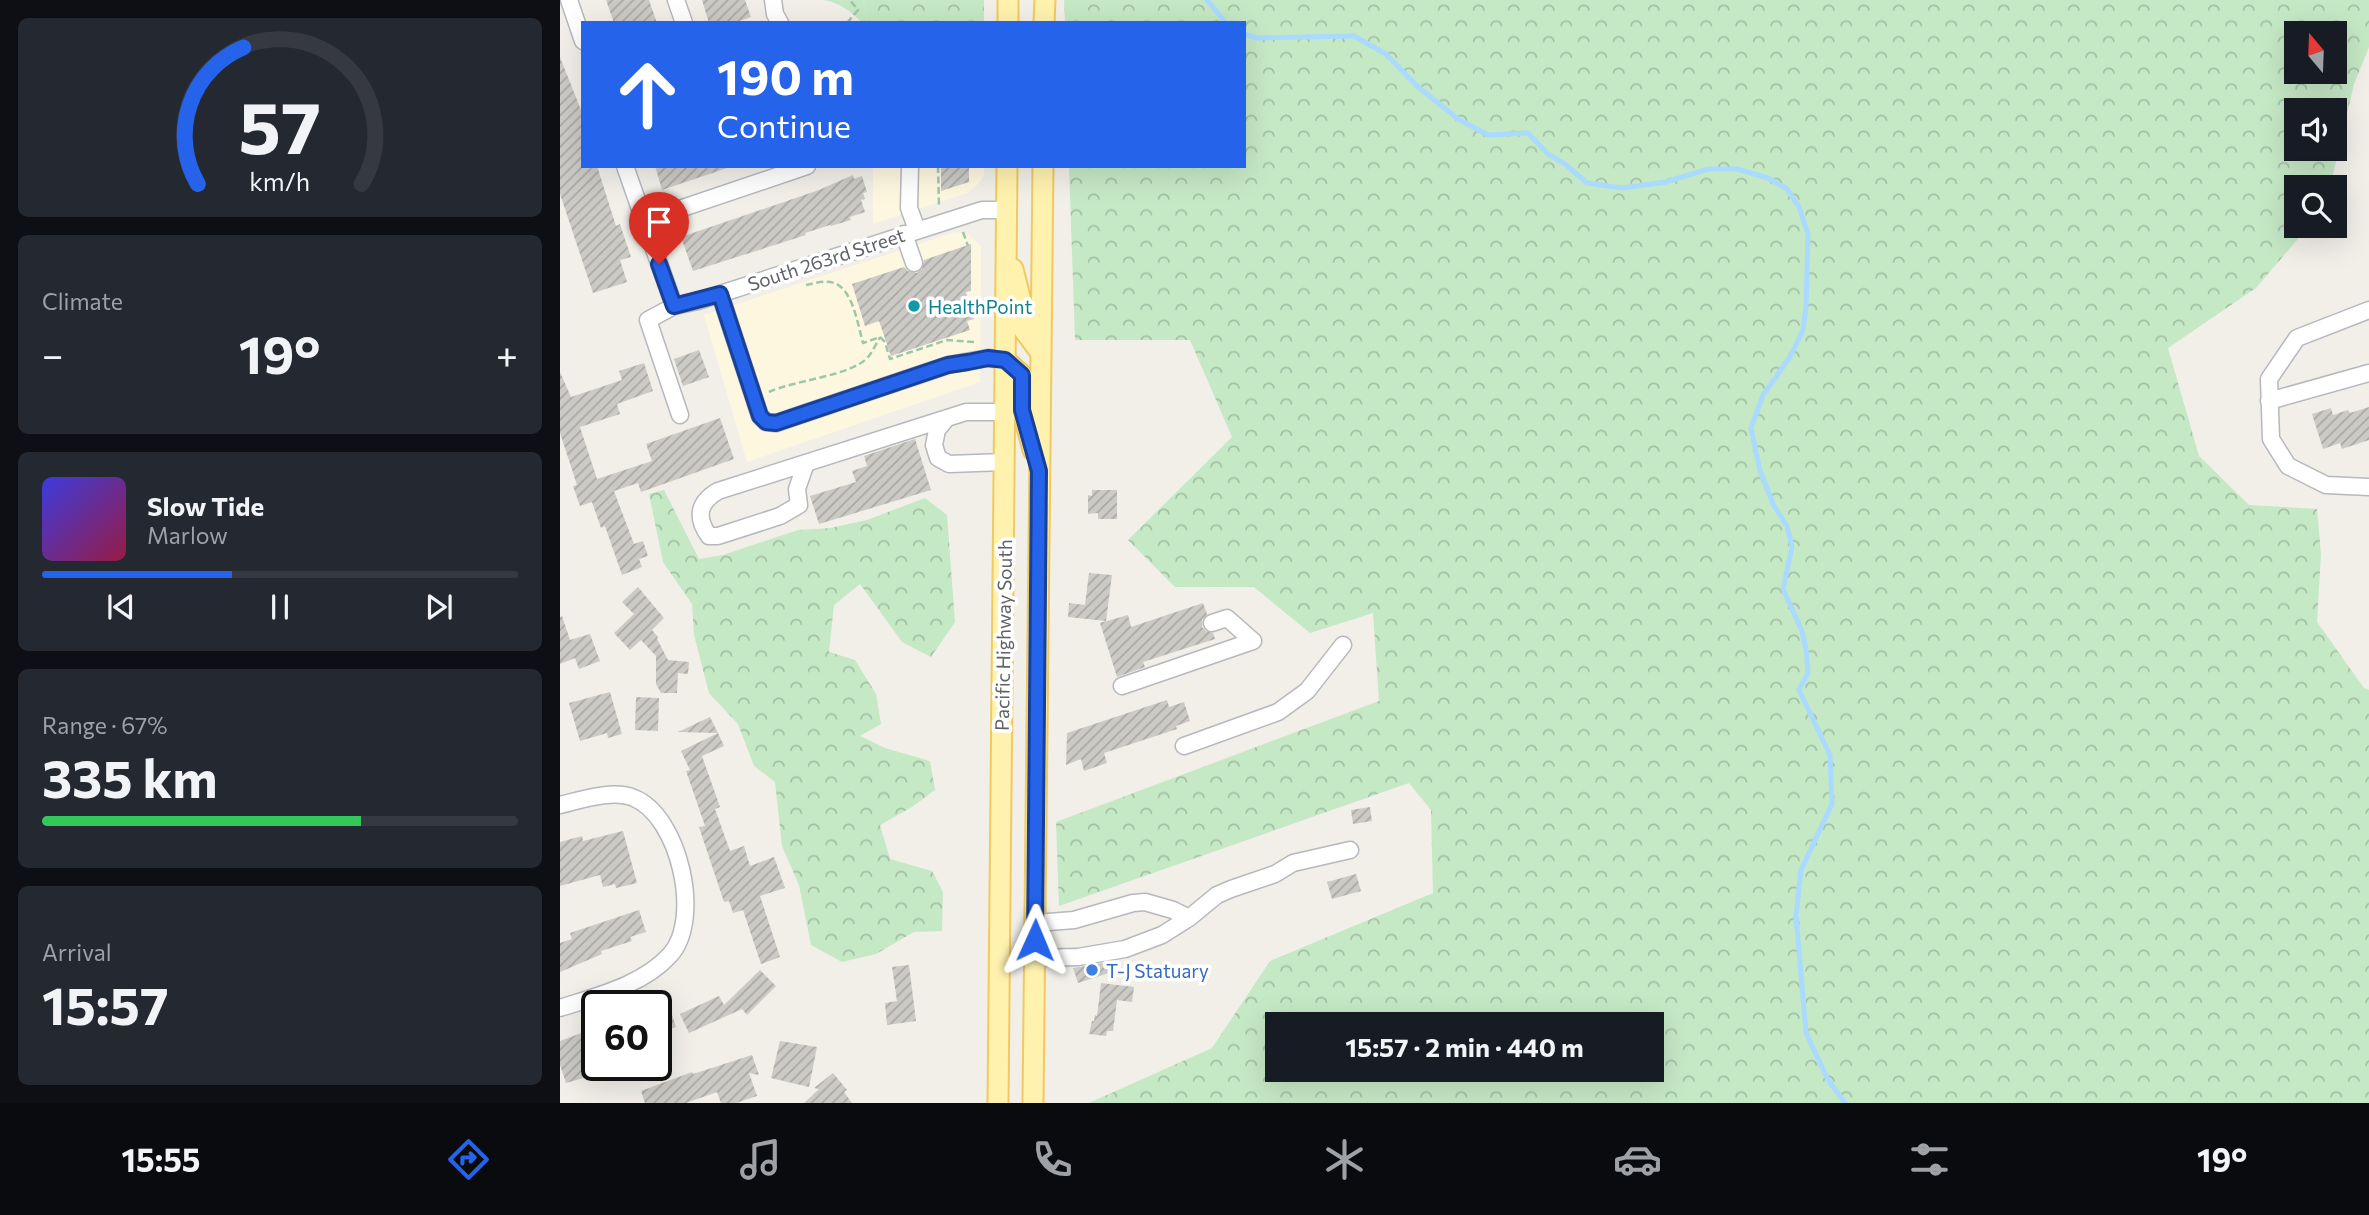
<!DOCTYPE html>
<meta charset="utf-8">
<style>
:root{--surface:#171b24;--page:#242831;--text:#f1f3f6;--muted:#9ea1a6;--line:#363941;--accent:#2563eb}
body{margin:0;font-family:Commissioner,sans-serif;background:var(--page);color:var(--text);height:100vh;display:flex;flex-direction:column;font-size:26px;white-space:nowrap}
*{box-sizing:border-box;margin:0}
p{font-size:23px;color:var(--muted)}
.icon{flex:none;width:38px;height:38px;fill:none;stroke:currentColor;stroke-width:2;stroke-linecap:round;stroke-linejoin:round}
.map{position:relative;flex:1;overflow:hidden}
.panel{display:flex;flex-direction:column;gap:18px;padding:18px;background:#0d0f14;width:560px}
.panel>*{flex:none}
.guide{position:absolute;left:21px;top:21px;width:665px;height:147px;border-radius:0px;box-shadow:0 7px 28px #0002;background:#2563eb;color:#fff;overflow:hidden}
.needle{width:46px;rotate:341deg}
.fabs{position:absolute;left:1724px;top:21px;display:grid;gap:14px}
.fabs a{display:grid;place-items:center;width:63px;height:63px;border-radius:0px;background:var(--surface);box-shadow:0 7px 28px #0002;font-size:35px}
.speed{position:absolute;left:21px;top:990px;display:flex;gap:14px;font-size:35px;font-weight:700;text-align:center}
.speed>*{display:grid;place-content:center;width:91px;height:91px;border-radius:50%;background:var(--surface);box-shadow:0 7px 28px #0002;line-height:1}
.speed .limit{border:4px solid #111;border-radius:10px;background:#fff;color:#111}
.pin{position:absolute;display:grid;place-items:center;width:60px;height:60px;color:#fff;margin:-72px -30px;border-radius:50% 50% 50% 0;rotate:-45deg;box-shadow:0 0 7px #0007}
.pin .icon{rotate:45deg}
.me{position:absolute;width:77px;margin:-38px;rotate:1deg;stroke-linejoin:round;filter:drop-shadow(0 0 5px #0008)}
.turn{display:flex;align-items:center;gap:24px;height:147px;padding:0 21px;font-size:32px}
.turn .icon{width:91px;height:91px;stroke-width:2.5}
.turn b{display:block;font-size:49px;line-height:60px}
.big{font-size:52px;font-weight:700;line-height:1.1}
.panel .widget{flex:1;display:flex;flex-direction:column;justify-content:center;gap:10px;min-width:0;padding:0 24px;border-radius:10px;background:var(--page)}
.panel .dial{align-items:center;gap:0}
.dial svg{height:182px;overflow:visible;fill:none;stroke:var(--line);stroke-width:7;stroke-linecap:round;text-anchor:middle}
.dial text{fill:var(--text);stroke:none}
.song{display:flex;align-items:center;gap:21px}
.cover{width:84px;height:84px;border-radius:10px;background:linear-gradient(135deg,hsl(240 70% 55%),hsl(340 70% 35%))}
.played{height:7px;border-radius:4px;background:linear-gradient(90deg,var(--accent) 40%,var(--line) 40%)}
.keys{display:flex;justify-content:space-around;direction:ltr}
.heat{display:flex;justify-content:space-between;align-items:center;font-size:38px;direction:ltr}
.charge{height:10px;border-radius:5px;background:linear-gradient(90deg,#34c759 67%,var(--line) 0)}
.trip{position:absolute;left:705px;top:1012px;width:399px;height:70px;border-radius:0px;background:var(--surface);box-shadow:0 7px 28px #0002;font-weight:700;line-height:70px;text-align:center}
.tab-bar{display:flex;height:112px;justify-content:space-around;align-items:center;background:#090b0e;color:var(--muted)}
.tab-bar .icon{width:49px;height:49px}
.tab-bar .selected{color:var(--accent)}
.tab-bar b{font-size:32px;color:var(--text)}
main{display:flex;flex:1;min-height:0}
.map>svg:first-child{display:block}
</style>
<main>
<section class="panel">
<div class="widget dial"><svg viewBox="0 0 100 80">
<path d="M14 69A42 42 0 1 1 86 69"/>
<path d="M14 69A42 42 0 0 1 34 9" stroke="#2563eb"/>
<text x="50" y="56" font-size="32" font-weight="700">57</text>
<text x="50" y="72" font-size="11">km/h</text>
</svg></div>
<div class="widget"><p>Climate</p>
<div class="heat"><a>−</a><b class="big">19°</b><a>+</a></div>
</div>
<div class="widget">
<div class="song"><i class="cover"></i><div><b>Slow Tide</b><p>Marlow</p></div></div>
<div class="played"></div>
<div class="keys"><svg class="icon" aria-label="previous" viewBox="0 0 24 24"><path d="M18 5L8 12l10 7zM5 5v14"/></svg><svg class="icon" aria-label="pause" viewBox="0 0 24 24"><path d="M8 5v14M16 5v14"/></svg><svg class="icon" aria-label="next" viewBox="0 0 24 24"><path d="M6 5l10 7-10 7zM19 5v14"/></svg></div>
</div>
<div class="widget"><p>Range · 67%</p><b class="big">335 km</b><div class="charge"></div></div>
<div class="widget"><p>Arrival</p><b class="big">15:57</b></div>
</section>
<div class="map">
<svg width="1809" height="1103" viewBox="0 0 1809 1103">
<defs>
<pattern id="forest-crowns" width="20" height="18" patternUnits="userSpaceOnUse" patternTransform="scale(1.75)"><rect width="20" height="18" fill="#c5e8c5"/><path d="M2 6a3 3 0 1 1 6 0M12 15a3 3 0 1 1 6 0" fill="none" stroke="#a3c0a4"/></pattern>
<pattern id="building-hatch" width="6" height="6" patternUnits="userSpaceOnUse" patternTransform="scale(1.75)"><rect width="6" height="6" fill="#cccac5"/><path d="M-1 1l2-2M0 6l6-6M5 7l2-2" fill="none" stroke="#a9a8a4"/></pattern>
</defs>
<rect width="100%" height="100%" fill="#f1efe8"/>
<path fill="#fef7e0" d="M313,166H424V175L418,184L407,193L313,224Z
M395,232L410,235L421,246L420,382L187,462L144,315Z"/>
<path fill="url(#forest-crowns)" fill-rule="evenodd" d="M303,0H424V23H308Z
M504,0H1809V47L1794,84L1770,187H1736V226H1749L1696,288L1608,348L1639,456L1689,505L1757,509L1761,554L1757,622L1804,688L1809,690V1103H529L652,1048L710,961L873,893L871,810L849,783L499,906L496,822L819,701L813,613L750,633L694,587H615L568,540L672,437L630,340H515L509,166H684V23H505ZM1736,33H1774V72H1736ZM1736,110H1774V149H1736ZM718,1024H1092V1069H718Z
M104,490L139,559L163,555L238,530L270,528L307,520L365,498L387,515L395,622L371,657L342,642L300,584L274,605L269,652L295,660L316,694L321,724L300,736L325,748L370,761L375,790L352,807L320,825L330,859L372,871L383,892L382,931L354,932L316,954L282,962L251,945L239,885L222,846L215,782L194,766L178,724L149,693L134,635L132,604L103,562L89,494Z"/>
<path fill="#c5e8c5" d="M264,0H303L308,23H302C291,11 280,3 264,0Z"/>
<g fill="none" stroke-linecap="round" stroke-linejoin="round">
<path stroke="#aadaff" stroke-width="5" d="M647,0L666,23
M684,34L697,38L794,36L826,54L857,86L898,119L928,135L968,133L988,154L1005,164L1027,183L1062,188L1106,182L1148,169H1177L1208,178L1227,189L1239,207L1248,234L1246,307L1243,330L1230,357L1203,395L1191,428L1200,471L1214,506L1227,526L1232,547L1223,589L1242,631L1246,650L1248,673L1239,690L1270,755L1272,804L1241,870L1236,916L1246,1033L1268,1080L1285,1103"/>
</g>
<path fill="url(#building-hatch)" d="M46,0H89L97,23H54Z
M142,0H185L191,17L173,23H149Z
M0,57L23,115V166H37L56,226L60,224L71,257L60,260L67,282L33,293L0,194Z
M95,166H166L167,168L102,190Z
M381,166H409V182L381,191Z
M293,175L294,179L302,176L307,192L303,193L305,199L301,200L305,212L290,217L291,220L271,226L270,225L245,233L246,235L133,271L121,237L259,190Z
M411,244V291L406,292L414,319L407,321L410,330L331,356L319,321L305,326L292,284L344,267L348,271L357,273L362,269L364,260Z
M139,350L149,377L123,386L114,359Z
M84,363L93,391L57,404L60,414L20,427L37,479L92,461L86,444L160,418L174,459L81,492L78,483L54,491L74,544L83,541L88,556L79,559L82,567L62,575L45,526L41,528L32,502L20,506L13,486L17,485L0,433V372L11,397L62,380L59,371Z
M1809,407V440L1782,449L1780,443L1763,449L1752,414L1771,408L1773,415L1788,410L1790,413Z
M355,439L371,490L259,524L250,496L296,482L292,471L307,466L304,456Z
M532,490H557V519H538V513L528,514V495L532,496Z
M529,573L552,575L546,621L508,617L509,603L525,605Z
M78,587L104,618L92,630L98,637L97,639L108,660L129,662L128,674L118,673L117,693H101L96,684V656L81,640L70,650L54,633L74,614L62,602Z
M643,603L647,614L642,620V627L646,631L653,633L655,639L583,662L585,667L557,677L540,623L568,615L571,627Z
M2,616L10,640L30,634L40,661L19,669L15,658L0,664V617Z
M50,692L62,734L48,738L47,733L20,741L9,703Z
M76,697L99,698L98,731L75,730Z
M607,700L609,707L624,702L630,721L616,726L617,729L544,753L547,763L524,771L521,759L506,765L507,733Z
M150,717L158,733L118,732Z
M158,733L164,746L142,756L160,807L155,809L170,851L184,846L190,866L214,857L225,888L200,896L220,957L201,964L183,910L173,913L169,901L164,902L139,827L145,826L126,771L130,770L121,751Z
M810,807L812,821L793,824L791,810Z
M63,831L77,883L56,888L55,884L43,887L40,875L0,886V842L22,836L23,841Z
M796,874L801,891L772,899L767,882Z
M79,910L86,932L70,937L72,941L41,951L42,954L0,972V943L12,939L10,933Z
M549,962L552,972L518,983L513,968Z
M349,965L356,1021L327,1025L325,1003L337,1001L332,967Z
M200,970L216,986L187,1015L182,1009L129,1033L120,1014L159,996L164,1005Z
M541,983L574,987L572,1002L557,1000L553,1031H547L546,1036L529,1034L532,1021H534L535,1015L537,1016Z
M110,1008L116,1027L96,1034V1012Z
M37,1027V1052L21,1058L27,1077L6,1083L0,1065V1041Z
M220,1041L257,1047L249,1087L211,1078Z
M192,1055L199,1075L189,1073L197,1096L176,1103H161L157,1092L126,1103H85L81,1091L132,1072L133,1074Z
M273,1073L287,1090L284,1092L292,1103H244L259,1089L254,1088Z"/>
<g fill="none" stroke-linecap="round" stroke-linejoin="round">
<defs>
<path id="minor" d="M9,0L23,41
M116,0L124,23
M213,0L215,14L220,23
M65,166L114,306
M350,166L349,208L357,230
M84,221L247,166
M344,234L354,263
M160,294L200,416L206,422L216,423L388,365L428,358L445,360
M1809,310L1737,338L1709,379L1711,439L1728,466L1766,485L1809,487
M1709,401L1809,373
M120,415L88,320L114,306L138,301L422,210H447
M387,418L377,430L374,445L378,458L389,464L444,462
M246,463L237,489L239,505L220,516L158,536H149C135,517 139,502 158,491L406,412H445
M562,686L693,641L667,618L652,623
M624,746L718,712L747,691L783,645
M0,805C21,800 53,789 74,798C119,816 143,919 110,955C83,985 37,996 0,1008
M476,923L514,920L573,903L585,902L613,910L629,918
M474,958L518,957L565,949L602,935L629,918L657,895L671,889L715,874L733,863L790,850"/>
<path id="major" d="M448,23V0
M484,23L485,0
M453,269L463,309V329L481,353
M445,360L462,375V409L473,450
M438,1103L447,166
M473,1103L483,166"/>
</defs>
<use href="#minor" stroke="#b5b8bc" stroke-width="19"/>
<use href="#major" stroke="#f2c960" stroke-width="23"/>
<path stroke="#9cc7a9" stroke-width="2.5" stroke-dasharray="7 3.5" stroke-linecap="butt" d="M287,23L298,10L290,0
M378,166L379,207
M403,232L408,246
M246,285C255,283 266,280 274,283C293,289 298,326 303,343L320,337
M320,337L325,342L330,359L387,340L415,342
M209,392C234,380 293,376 309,356C313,350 317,343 320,337"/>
<use href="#minor" stroke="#fff" stroke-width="16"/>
<use href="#major" stroke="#fff2af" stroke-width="19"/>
</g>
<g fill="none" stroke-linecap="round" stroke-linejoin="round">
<defs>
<path id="route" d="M99,264L114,306L160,294L200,416L206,422L216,423L388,365L408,362L428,358L445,360L462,375V410L479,471L475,940"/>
</defs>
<use href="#route" stroke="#184099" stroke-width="18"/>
<use href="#route" stroke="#2563eb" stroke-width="12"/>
</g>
<circle fill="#0f9aa8" stroke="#fff" stroke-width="2.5" cx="354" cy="306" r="7"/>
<circle fill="#3f7fe0" stroke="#fff" stroke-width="2.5" cx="532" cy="970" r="7"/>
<g text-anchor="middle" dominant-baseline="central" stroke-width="7" stroke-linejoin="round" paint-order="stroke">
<g font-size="19" fill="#5f6368" stroke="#fff">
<text transform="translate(266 259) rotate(-18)">South 263rd Street</text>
<text transform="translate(443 635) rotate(-89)">Pacific Highway South</text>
</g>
<g font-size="19" fill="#0d838f" stroke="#fff" text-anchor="start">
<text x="368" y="306">HealthPoint</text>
</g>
<g font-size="19" fill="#366cbe" stroke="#fff" text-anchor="start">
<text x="546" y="970">T-J Statuary</text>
</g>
</g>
</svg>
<div class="fabs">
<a><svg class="needle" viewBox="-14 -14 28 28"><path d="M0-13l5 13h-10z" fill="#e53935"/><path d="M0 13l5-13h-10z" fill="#9ea1a6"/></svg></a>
<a><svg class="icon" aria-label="sound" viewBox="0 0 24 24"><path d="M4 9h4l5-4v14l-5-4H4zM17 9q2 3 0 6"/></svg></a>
<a><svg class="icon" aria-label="search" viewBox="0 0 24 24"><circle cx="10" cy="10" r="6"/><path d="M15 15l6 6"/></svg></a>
</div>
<div class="speed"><div class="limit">60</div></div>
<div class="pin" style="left:99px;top:264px;background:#d93025"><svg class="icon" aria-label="arrive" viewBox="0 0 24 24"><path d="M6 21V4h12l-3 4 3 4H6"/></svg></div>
<svg class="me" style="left:475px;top:940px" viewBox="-20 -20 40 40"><path d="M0-17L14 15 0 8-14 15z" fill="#2563eb" stroke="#fff" stroke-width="4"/></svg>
<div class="trip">15:57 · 2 min · 440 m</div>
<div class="guide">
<div class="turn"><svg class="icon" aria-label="ahead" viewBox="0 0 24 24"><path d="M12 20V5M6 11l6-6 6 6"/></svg><div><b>190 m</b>Continue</div></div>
</div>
</div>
</main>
<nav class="tab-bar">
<b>15:55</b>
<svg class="icon selected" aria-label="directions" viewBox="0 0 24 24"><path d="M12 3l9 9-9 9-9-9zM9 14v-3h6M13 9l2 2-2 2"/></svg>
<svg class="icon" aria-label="music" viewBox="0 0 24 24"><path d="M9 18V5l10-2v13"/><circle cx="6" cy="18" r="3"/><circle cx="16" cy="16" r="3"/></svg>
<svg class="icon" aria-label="phone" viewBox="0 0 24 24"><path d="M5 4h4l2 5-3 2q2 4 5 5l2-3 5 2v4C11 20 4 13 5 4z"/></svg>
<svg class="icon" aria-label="climate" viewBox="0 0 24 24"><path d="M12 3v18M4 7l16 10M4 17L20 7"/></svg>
<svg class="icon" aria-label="car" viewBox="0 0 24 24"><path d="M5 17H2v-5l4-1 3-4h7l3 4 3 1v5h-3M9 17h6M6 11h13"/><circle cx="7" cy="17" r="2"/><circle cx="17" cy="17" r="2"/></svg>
<svg class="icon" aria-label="filters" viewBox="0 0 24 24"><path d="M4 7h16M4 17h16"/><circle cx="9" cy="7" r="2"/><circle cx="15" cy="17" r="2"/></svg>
<b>19°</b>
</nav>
